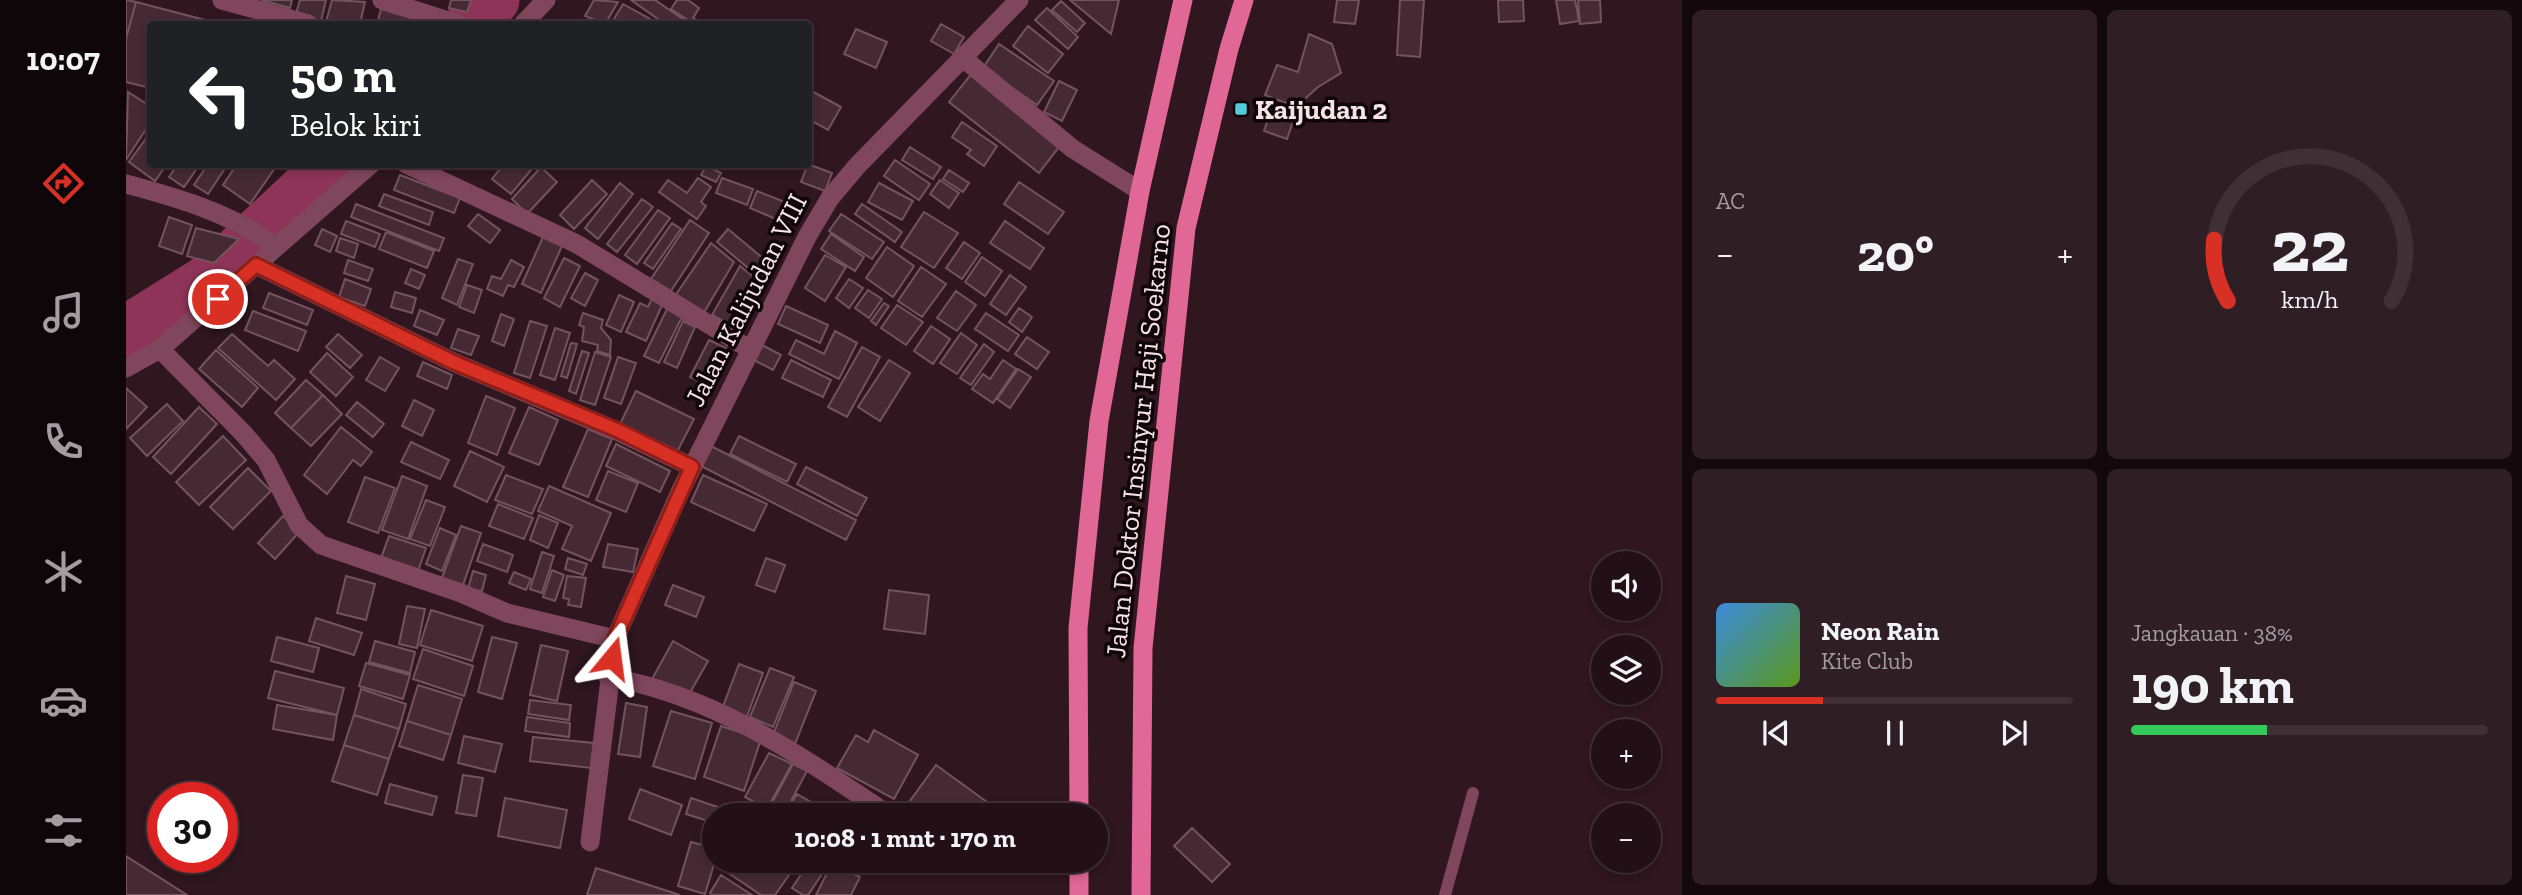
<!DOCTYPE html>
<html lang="id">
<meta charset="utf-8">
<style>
:root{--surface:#231017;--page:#2f1e24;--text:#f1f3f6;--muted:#a39da1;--line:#403036;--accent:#d93025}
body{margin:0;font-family:"Zilla Slab",serif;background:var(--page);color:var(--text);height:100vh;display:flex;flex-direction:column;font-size:26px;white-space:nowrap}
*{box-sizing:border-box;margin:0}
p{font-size:23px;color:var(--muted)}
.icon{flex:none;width:38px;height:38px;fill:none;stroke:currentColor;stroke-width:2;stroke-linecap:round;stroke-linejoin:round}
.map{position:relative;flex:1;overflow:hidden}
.panel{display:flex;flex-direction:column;gap:10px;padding:10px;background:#13090d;width:840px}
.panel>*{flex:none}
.top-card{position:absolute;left:21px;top:21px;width:665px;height:147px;border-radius:7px;box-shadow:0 4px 10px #0003,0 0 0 2px var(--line);background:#202124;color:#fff;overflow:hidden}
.fabs{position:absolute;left:1465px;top:551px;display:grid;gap:14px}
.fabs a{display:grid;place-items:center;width:70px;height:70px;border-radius:50%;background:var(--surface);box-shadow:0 4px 10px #0003,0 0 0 2px var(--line);font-size:35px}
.speed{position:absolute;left:21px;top:782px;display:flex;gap:14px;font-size:35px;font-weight:700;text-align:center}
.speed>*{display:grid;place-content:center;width:91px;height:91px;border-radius:50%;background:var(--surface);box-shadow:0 4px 10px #0003,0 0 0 2px var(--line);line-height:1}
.speed .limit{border:10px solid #d22;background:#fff;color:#111}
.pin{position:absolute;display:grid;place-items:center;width:60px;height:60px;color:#fff;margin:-30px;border:4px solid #fff;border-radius:50%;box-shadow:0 2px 7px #0007}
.me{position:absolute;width:77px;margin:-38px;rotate:16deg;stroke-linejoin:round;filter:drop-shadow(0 0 5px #0008)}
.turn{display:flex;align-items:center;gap:24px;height:147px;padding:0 28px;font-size:32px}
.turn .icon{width:91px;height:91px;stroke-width:2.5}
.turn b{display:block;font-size:49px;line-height:60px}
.big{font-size:52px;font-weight:700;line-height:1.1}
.panel .tile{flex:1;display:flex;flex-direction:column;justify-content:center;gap:10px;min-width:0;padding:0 24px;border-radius:10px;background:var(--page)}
.panel .dial{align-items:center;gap:0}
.dial svg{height:182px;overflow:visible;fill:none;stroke:var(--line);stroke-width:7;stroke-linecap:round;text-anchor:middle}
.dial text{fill:var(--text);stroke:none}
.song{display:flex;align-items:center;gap:21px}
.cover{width:84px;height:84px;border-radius:10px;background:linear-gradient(135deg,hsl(210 70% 55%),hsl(90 70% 35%))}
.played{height:7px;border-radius:4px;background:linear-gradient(90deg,var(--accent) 30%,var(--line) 30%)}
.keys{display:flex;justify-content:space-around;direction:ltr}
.heat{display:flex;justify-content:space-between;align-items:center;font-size:38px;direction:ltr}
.charge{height:10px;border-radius:5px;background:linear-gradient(90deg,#34c759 38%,var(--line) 0)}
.panel .tiles{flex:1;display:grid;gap:10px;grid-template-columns:repeat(2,1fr)}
.trip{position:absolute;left:576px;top:803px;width:406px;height:70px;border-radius:35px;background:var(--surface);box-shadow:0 4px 10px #0003,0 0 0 2px var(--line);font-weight:700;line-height:70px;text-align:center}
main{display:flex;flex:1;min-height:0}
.menu{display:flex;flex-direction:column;width:126px;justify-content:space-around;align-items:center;background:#0e0609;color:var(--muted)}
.menu .icon{width:49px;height:49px}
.menu .current{color:var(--accent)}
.menu b{font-size:32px;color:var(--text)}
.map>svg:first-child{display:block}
</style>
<main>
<nav class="menu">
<b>10:07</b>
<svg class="icon current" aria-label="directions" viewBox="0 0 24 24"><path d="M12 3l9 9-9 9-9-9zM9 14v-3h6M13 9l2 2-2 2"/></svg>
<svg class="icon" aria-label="music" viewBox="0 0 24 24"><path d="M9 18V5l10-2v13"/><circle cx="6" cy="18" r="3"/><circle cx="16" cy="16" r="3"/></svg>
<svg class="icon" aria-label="phone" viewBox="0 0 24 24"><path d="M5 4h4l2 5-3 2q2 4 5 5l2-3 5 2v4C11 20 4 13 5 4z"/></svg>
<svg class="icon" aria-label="climate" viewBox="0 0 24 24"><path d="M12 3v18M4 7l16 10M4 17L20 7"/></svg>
<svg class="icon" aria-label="car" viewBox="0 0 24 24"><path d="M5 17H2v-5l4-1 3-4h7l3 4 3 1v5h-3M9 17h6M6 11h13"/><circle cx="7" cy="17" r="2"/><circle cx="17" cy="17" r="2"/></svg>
<svg class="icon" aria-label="filters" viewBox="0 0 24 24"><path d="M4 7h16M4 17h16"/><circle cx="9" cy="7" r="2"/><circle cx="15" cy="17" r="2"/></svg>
</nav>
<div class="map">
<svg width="1556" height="895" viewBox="0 0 1556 895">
<rect width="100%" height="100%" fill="#2f161f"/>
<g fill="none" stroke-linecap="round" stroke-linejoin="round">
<path stroke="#8e3458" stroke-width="51" d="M344,24L368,0
M0,331L80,281L206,164"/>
</g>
<path fill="#452a33" stroke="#73545e" stroke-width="2" d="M0,0L10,2L0,39Z
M135,0H166L164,8Z
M174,0H200L195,21L170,14Z
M206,0L239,2L234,24L200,22Z
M325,0H345L341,12L323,8Z
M468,0L492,2L479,24L459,16Z
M505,0H529L564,24H539Z
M551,0H562L573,8L567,18L571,20L568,24L545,9Z
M944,0H993L985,34Z
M1211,0H1233L1229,24L1208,22Z
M1274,0H1298L1294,57L1271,55Z
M1372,0H1397L1398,21L1373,22Z
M1430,0H1449L1453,21L1434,24Z
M1452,0H1474L1475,22L1454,24Z
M935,1L959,23L951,32L926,10Z
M10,2L87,22L24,24V88L0,82V39Z
M497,4L533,24H485Z
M921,8L952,37L942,49L909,20Z
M255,9L306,24H251Z
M815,24L838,37L828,54L805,41Z
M902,26L937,54L922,73L887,46Z
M730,29L761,42L750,68L718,54Z
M1183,34L1206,44L1215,73L1192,87L1170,107L1139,95L1151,65L1172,72Z
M873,44L928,81L911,105L857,68Z
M847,72L936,143L913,173L823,102Z
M933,81L951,90L936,121L918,112Z
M682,89L715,107L702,130L682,119Z
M2,92L24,106V123L0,160Z
M1146,108L1169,116L1161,139L1138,131Z
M836,122L871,146L858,166L841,154L845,150L826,137Z
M24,133V164H41L29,181L3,162Z
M784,147L815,167L807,179L776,160Z
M769,160L804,184L793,200L758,176Z
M52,164H74L58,187L43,177Z
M82,164H102L82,194L68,185Z
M111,164L151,165L124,204L97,185Z
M378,164H410L385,194L366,179Z
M682,164L706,173L699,191L675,182Z
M580,166L595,173L590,182L575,175Z
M415,167L431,182L401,214L386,199Z
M823,170L843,183L837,192L817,179Z
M274,175L334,198L328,213L268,190Z
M572,178L585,187L575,202L580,206L571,219L533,192L542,180L561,193Z
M596,178L627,189L621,205L590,193Z
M466,180L481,194L448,229L434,215Z
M814,180L833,193L823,208L804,194Z
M893,182L938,212L922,234L878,204Z
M494,183L507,194L472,239L459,228Z
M753,183L787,201L776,220L742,202Z
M631,191L659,202L652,220L624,208Z
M258,194L307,212L303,225L253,206Z
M516,199L527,207L491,252L481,244Z
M230,204L318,238L313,251L225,217Z
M736,204L776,232L769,242L729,214Z
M532,210L544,218L511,264L499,255Z
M798,212L832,233L808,268L775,247Z
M352,214L374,230L364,243L342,226Z
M715,214L758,242L746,259L703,231Z
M43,217L66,225L56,254L33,246Z
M564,220L583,233L545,291L525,279Z
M220,221L254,234L249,247L215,234Z
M879,221L918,248L904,269L864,243Z
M546,223L555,229L527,269L518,263Z
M70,228L113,239L88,263L61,256Z
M196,229L211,236L204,252L189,245Z
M602,229L645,265L634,278L591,242Z
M260,232L308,251L301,268L253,249Z
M705,234L738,257L729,271L695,249Z
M417,237L436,246L415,293L396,284Z
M214,238L232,244L228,258L210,251Z
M838,242L854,253L836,279L820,268Z
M585,243L608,262L577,314L549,296Z
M761,247L788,266L767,297L740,278Z
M699,255L720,267L699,301L679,288Z
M856,257L876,271L859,296L839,282Z
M438,258L454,266L434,307L418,298Z
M332,259L347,264L331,305L316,298Z
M222,260L247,269L242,281L218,273Z
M385,260L398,267L388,287L382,285L377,296L361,289L366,276L375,279Z
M614,266L639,286L615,331L586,315Z
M795,267L820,284L796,317L772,301Z
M285,269L299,275L293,289L279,283Z
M459,273L472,280L459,306L445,298Z
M884,275L900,287L880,315L864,304Z
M219,279L245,289L239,306L213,297Z
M723,279L737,288L723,308L710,298Z
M341,285L356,290L348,313L333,307Z
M742,290L756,299L743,318L729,308Z
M830,291L850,305L831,331L811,318Z
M269,292L290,298L286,313L265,307Z
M143,293L187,310L181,325L137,308Z
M493,295L508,302L495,332L480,325Z
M526,298L537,303L520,341L500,332L514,303L522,307Z
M758,303L763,306L750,325L745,321Z
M771,305L797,322L780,345L755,328Z
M660,306L702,325L694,343L652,324Z
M893,308L906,317L896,332L883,322Z
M541,309L556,317L533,363L518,356Z
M294,310L318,320L311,335L288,326Z
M127,311L180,331L172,351L119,330Z
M457,313L477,320L475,328L485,340L484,355L471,351L472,345L456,341L458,327L453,325Z
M860,313L893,335L882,351L849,329Z
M375,314L388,319L378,346L366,341Z
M404,321L421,326L404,378L388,373Z
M557,321L569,327L551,368L538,362Z
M805,326L824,339L807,364L788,351Z
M429,328L444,333L429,380L414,375Z
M332,329L353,336L345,355L325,348Z
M709,331L731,343L713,379L663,354L670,340L698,354Z
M835,333L851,345L831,374L814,363Z
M106,334L142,366L148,360L169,379L150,400L92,348Z
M212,334L236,355L224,368L200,347Z
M901,337L923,352L911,369L889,354Z
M583,340L600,348L582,386L564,377Z
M445,343L451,344L441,378L435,376Z
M858,344L868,352L845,385L834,378Z
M636,345L655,355L647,370L628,360Z
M736,347L754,357L721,417L702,407Z
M90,350L132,388L116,407L73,369Z
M456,351L463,353L450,394L443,391Z
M469,352L485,357L469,405L454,400Z
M201,353L227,377L210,396L184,372Z
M254,357L273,368L259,391L240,380Z
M492,357L510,363L495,404L478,398Z
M665,360L705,380L697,397L656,378Z
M763,360L784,373L754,421L732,407Z
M877,360L890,369L867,403L846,389L857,374L864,379Z
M297,362L326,375L321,389L291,376Z
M892,369L905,377L884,408L871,399Z
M180,380L197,395L165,428L149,413Z
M0,388L21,407L0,429Z
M510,391L568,419L551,452L494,424Z
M197,395L216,414L185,446L165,428Z
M360,396L389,408L371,455L342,443Z
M288,400L308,410L296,436L276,426Z
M231,402L258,424L247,437L220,415Z
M41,404L57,421L21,456L4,438Z
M73,407L91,424L45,474L27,457Z
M403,407L432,420L413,465L383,453Z
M215,427L246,452L235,466L227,460L201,494L178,475Z
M462,429L486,439L462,497L437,487Z
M97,436L120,460L73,505L50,482Z
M613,436L670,464L661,482L604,454Z
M285,442L323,460L314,479L275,462Z
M490,444L544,471L534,492L480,466Z
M581,444L730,520L720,540L571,464Z
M344,451L378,467L361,502L328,486Z
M680,467L741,498L731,516L671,484Z
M122,468L145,491L107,529L84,507Z
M482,471L512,483L500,512L470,500Z
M380,475L417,489L406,514L369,500Z
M577,475L641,504L628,531L565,502Z
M276,476L301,486L282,539L256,530Z
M239,477L269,488L252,533L222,522Z
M423,486L485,513L465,561L436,549L446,526L412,511Z
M300,500L319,507L304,546L284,539Z
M372,504L407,518L398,539L363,526Z
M413,515L432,523L422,548L404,540Z
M157,516L174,531L149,559L132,543Z
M335,526L355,533L337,585L316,578Z
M314,528L330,535L316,571L300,564Z
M263,536L300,548L291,574L254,561Z
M357,544L387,555L381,572L351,561Z
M482,544L512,549L507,572L477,567Z
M416,552L428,556L416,593L404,589Z
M442,558L461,564L457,575L439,569Z
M640,558L659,565L649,592L630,585Z
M426,570L438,575L429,601L417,597Z
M347,571L360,575L356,591L342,589Z
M388,572L405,579L400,590L383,583Z
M220,576L249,584L240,620L211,613Z
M441,576L460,578L455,607L442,605L443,599L437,598Z
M547,585L578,597L570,617L539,605Z
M763,590L803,595L799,634L758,629Z
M281,606L299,609L291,648L273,644Z
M305,610L357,626L346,661L294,645Z
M190,618L236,633L228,655L183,641Z
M151,637L193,648L187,672L145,661Z
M366,637L391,643L376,699L352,692Z
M249,641L289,652L284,673L243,662Z
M547,641L582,661L561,698L526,679Z
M415,645L442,651L431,701L404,695Z
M297,649L347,666L338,696L287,679Z
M240,663L284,675L277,699L233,686Z
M613,664L637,673L620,719L596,709Z
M644,668L668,677L647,727L624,717Z
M149,671L218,688L211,715L142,698Z
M668,682L690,691L669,744L647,735Z
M292,685L336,699L325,735L281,721Z
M235,689L280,704L273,729L228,715Z
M404,700L445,705L443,720L402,714Z
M500,703L521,707L514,757L492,754Z
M151,705L211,715L207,740L147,729Z
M545,711L586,723L569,779L527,766Z
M228,715L273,729L263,759L218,745Z
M401,717L444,723L443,737L399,731Z
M281,721L325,735L317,760L273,746Z
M595,726L635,739L618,791L578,777Z
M748,730L792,755L768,799L711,768L730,735L742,742Z
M338,736L376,744L369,772L332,763Z
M407,737L468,743L465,768L404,761Z
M218,745L263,759L251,795L206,781Z
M643,753L666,764L641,809L619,797Z
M667,764L681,771L657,816H653L642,810Z
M810,765L879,815L878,816H780L776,812Z
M337,775L357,778L350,816L330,813Z
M264,784L311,797L306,815L259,803Z
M514,789L556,805L545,835L503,819Z
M671,794L706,814V816H666L660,812Z
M379,798L441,810L434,848L372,836Z
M565,798L604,811L602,816H588V823L560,814Z
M1066,828L1104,864L1086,882L1048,846Z
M565,842L588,848L589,861L579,894L552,886Z
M0,856L61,895H0Z
M596,861H643L663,875L649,895H635L592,866Z
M684,861H696L702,865L682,895H677L666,888Z
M706,863L734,877L725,895H690Z
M470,868L554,895H461Z
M595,875L626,895H587L584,893Z"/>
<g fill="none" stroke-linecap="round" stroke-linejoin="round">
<path stroke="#80465b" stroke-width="12" d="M1319,895L1347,793"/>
<path stroke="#80465b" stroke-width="19" d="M96,0L182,24
M256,0L332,24
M397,24L420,0
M838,59L947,149L1014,191
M280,164L451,244L625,350
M0,184C52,198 108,214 150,247
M130,265L327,362L491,431L566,467
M34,349L118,434L140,460L173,525L195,545L335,593L381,613L489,639
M0,368L34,349L245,164
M482,677C583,694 668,751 751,807
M464,842L489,639L555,490L682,235L704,198L731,166L893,0"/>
<path stroke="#e16796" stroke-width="19" d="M953,816L952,628L973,421L1014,191L1057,0
M953,861V895
M1015,895L1017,648L1060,228L1103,49L1118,0"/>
</g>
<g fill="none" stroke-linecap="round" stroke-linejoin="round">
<defs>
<path id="route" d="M92,299L130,265L327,362L491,430L566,467L489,639L486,658"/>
</defs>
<use href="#route" stroke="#8d1f18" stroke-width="18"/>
<use href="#route" stroke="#d93025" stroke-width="12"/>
</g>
<rect fill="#53cbdb" stroke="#100609" stroke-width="2.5" x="1108" y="102" width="14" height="14" rx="3.5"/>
<g text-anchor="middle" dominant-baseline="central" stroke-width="7" stroke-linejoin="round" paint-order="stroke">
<g font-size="28" font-weight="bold" fill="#f5e3e8" stroke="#100609" text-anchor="start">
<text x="1129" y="109">Kaijudan 2</text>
</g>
<g font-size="28" fill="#f5e3e8" stroke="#100609">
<text transform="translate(620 300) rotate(-63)">Jalan Kalijudan VIII</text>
<text transform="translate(1012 441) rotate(-84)">Jalan Doktor Insinyur Haji Soekarno</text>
</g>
</g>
</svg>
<div class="fabs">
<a><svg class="icon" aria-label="sound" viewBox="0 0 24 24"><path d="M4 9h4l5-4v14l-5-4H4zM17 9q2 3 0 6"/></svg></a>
<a><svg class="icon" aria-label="layers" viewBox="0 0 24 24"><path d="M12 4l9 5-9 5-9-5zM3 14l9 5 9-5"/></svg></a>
<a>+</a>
<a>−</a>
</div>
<div class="speed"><div class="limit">30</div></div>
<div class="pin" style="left:92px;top:299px;background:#d93025"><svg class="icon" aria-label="arrive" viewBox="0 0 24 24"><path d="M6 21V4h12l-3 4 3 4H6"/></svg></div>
<svg class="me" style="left:486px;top:658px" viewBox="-20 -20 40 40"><path d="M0-17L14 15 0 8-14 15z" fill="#d93025" stroke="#fff" stroke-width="4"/></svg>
<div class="trip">10:08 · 1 mnt · 170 m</div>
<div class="top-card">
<div class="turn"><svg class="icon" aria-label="left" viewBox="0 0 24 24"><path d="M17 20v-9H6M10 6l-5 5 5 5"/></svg><div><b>50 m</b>Belok kiri</div></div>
</div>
</div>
<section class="panel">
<div class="tiles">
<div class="tile"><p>AC</p>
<div class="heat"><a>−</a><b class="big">20°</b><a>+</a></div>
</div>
<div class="tile dial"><svg viewBox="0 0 100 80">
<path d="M14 69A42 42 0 1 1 86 69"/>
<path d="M14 69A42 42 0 0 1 8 42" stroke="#d93025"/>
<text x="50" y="56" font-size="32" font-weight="700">22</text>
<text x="50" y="72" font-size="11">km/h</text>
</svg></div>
<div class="tile">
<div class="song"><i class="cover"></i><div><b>Neon Rain</b><p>Kite Club</p></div></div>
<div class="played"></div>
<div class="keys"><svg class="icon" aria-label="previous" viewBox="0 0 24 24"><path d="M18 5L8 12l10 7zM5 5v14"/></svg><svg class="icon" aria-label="pause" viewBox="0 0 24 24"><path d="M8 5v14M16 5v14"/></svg><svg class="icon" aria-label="next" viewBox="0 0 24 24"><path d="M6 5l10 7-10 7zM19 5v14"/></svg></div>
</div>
<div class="tile"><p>Jangkauan · 38%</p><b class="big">190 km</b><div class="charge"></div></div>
</div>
</section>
</main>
